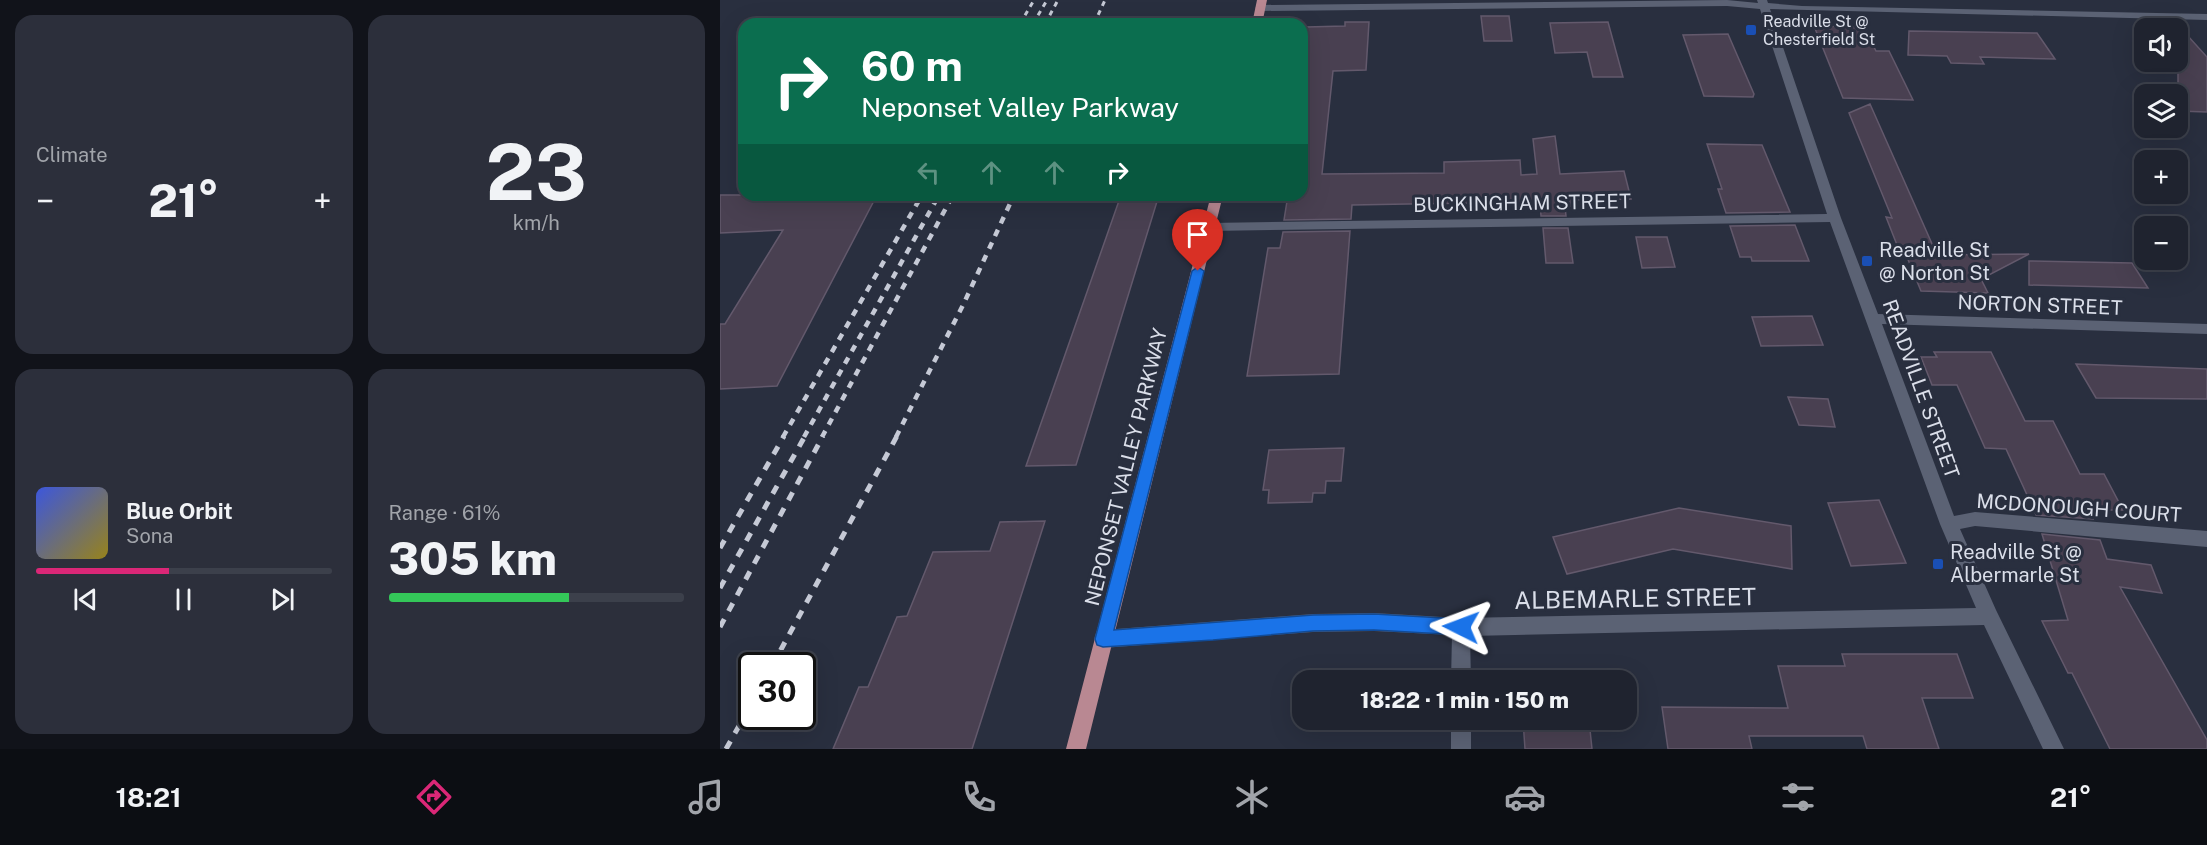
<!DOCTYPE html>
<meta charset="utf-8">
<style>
:root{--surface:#1f232f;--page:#2c2f3b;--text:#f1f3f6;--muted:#a1a4aa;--line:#3c404b;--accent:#db2777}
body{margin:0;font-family:"Public Sans",sans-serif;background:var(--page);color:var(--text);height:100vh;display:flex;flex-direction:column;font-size:22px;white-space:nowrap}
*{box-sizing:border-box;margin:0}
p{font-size:20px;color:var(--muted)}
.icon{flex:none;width:33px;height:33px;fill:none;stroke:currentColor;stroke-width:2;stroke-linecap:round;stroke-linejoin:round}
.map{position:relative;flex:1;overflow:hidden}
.drawer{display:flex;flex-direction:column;gap:15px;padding:15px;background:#11131a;width:720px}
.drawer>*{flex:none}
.top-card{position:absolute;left:18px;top:18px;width:570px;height:183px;border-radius:18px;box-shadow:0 6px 24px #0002,0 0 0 2px var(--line);background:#0b6e4f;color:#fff;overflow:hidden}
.fabs{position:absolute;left:1414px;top:18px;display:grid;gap:12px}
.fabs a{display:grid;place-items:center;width:54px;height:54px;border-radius:12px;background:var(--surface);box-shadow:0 6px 24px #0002,0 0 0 2px var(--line);font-size:30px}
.speed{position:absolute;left:18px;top:652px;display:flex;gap:12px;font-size:30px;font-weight:700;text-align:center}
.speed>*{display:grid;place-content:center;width:78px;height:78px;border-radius:50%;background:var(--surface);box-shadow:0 6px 24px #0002,0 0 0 2px var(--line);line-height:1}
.speed .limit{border:3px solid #111;border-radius:9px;background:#fff;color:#111}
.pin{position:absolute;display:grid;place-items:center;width:51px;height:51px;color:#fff;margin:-62px -26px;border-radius:50% 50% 50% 0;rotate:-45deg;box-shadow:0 0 6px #0007}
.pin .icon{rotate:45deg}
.me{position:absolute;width:66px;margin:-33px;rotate:273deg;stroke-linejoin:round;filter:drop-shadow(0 0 4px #0008)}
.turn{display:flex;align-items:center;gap:21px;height:126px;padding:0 24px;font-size:27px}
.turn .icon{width:78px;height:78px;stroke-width:2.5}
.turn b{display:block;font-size:42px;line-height:51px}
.lanes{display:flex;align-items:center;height:57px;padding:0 24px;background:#0003;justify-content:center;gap:30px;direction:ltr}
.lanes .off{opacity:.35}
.big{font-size:45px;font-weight:800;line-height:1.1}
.drawer .tile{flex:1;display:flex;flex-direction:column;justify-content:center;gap:9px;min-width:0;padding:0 21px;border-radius:18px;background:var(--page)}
.drawer .dial{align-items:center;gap:0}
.dial b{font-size:78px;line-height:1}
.song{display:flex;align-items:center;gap:18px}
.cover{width:72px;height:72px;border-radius:9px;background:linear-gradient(135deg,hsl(230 70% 55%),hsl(50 70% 35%))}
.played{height:6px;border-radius:3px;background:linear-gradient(90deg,var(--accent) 45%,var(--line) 45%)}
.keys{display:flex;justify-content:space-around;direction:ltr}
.heat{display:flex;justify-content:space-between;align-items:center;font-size:33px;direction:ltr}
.charge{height:9px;border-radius:4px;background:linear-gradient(90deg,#34c759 61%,var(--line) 0)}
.drawer .tiles{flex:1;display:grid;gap:15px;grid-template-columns:repeat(2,1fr)}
.trip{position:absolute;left:572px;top:670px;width:345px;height:60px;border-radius:18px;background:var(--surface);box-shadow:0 6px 24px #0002,0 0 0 2px var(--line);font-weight:800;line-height:60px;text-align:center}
.tab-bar{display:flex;height:96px;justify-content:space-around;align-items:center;background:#0c0e13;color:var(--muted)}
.tab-bar .icon{width:42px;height:42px}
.tab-bar .on{color:var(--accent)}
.tab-bar b{font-size:27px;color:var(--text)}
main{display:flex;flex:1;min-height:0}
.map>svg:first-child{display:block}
</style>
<main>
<section class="drawer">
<div class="tiles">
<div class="tile"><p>Climate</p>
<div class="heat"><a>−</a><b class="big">21°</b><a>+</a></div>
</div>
<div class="tile dial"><b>23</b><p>km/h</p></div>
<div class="tile">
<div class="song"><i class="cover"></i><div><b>Blue Orbit</b><p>Sona</p></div></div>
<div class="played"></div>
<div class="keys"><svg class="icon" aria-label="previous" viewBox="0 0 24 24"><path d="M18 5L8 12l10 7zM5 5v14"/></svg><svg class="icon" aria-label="pause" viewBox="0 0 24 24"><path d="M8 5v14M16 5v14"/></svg><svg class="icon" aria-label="next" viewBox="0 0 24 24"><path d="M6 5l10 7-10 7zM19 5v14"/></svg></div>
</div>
<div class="tile"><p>Range · 61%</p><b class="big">305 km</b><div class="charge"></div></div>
</div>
</section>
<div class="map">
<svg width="1487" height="749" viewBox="0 0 1487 749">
<rect width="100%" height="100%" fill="#292f3f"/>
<path fill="#494051" stroke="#63596c" stroke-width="1.5" d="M761,16H789L792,41H764Z
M625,22H649L646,70L613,71L602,174L724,173V162L800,160L801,175L817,174L813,139L835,136L840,174L904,171L911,199L850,200L851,206L845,207L846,216H821L820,202L688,204L632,205L631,219L564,220L568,195H582V116L586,27L625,26Z
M888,22L903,77H873L867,52L835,53L830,23Z
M1458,25L1487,57V112L1458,111Z
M1094,26L1144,27L1156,51H1169L1193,100L1123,98Z
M1189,31L1317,33L1335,59L1260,57L1264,64L1231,63L1227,56L1188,55Z
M1008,34L1034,94L1033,97L984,96L963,35Z
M1150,104L1217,255L1309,254L1261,279L1268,293L1201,291L1182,245H1177L1166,217L1172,218L1129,113Z
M987,144L1042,145L1070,212L1006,213L998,189H1002Z
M0,195H157L57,386L0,389V324H5L63,230L0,233Z
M401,195H439L356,465L306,466Z
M1075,225L1089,261H1032L1031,257H1020L1010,226Z
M823,228H848L853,263H826Z
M630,231L619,374L527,376L548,248H560L563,232Z
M916,237H947L955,267L922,268Z
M1309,261L1412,263L1428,288L1309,285Z
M1092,316L1103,345L1041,346L1032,317Z
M1214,352H1271L1305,421H1333L1360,474H1384L1403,510H1369L1373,519L1316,515L1310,497H1308L1286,449L1265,448L1237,385H1212L1201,357H1217Z
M1356,364L1487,369V399L1376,398Z
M1068,397L1108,399L1115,427L1079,425Z
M624,448L621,481H606L605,493H593L592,502L548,503L549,490H543L549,450Z
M1159,500L1186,563L1131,566L1108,503Z
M959,508L1071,526L1072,569L953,549L847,574L833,537Z
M325,521L252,749H113L139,687H148L177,617L187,616L213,552L270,551L280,522Z
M1322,534L1380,540L1387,559L1431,565L1442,593L1400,587L1487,740V749H1390L1352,673H1348L1322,621L1348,620Z
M1122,654H1237L1253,698H1202L1219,749H1147L1143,736H1029L1032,749H948L942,707L1068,708L1058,666H1125Z
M803,720H869L872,749H805Z"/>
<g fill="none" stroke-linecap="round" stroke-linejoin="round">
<path fill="#5b6274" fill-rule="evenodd" d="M1007,0L1038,3L1037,0H1047L1048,3L1082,6L1487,14V20L1050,9L1121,218L1158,314L1487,324V334L1162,324L1234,516L1255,512L1487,531V547L1255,526L1240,529L1276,610L1344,749H1323L1264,625L750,636L751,681H731L732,635L654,631L593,632L383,648L376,645L374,639L376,633L383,630L593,614L654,613L741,618L1256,608L1220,524L1110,222L489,231L483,227L489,223L1107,214L1040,9L1007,6L540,11L535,8L540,5Z
M731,720H751V749H731Z"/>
<path fill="#b98892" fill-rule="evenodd" d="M537,0H547L542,24H532Z
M491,195H503L366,749H346Z"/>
<path stroke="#c5c9d5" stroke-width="3" stroke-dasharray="5 5" stroke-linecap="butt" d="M300,24L314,0
M313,24L327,0
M325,24L338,0
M374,24L385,0"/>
<path stroke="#c5c9d5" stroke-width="4.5" stroke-dasharray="7 7" stroke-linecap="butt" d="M63,437L202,195
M84,437L219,195
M102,437L233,195
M176,437L244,303L294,195"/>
<path stroke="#c5c9d5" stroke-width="5" stroke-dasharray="9 9" stroke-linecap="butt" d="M0,548L64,436
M0,588L85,436
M0,627L103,436
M52,666L177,436
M6,749L32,703"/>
</g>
<path fill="#1a73e8" stroke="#114b97" stroke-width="1.5" d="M478,267L484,271L394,630L593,615L654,614L741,619L747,621L749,627L747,632L741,635L654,630L593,631L493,640L383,647L377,645L375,639L472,271Z"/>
<g fill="#1a4fb4" stroke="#292f3f" stroke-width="2">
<rect x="1025" y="24" width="12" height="12" rx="3"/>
<rect x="1141" y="255" width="12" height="12" rx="3"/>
<rect x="1212" y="558" width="12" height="12" rx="3"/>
</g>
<g text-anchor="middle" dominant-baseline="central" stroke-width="6" stroke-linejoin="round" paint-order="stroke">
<g font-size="16" fill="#dadee9" stroke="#292f3f" text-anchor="start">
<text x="1043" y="21">Readville St @<tspan x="1043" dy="18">Chesterfield St</tspan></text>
</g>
<g font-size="20" fill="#dadee9" stroke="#292f3f">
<text transform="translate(802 203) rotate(-1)">BUCKINGHAM STREET</text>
<text transform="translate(1320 305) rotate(2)">NORTON STREET</text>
<text transform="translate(1201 389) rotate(70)">READVILLE STREET</text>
<text transform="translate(406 467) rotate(-76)">NEPONSET VALLEY PARKWAY</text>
<text transform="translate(1359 508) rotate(4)">MCDONOUGH COURT</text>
</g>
<g font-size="20" fill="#dadee9" stroke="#292f3f" text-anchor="start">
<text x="1159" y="250">Readville St<tspan x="1159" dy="23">@ Norton St</tspan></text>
<text x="1230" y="552">Readville St @<tspan x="1230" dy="23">Albermarle St</tspan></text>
</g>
<g font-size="24" fill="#dadee9" stroke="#292f3f">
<text transform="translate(915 598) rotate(-1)">ALBEMARLE STREET</text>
</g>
</g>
</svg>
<div class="fabs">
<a><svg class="icon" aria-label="sound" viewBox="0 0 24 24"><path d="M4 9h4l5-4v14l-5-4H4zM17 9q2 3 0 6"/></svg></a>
<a><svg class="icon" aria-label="layers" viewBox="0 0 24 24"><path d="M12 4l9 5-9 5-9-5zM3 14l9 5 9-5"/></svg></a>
<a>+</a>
<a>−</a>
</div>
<div class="speed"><div class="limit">30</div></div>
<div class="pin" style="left:478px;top:271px;background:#d93025"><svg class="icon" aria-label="arrive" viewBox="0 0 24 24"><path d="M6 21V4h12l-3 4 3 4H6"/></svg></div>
<svg class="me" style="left:741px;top:627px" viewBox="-20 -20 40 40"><path d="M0-17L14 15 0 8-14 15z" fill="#1a73e8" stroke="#fff" stroke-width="4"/></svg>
<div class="trip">18:22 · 1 min · 150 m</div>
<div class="top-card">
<div class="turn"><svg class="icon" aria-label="right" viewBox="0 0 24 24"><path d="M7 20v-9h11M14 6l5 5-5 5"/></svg><div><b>60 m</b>Neponset Valley Parkway</div></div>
<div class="lanes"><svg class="icon off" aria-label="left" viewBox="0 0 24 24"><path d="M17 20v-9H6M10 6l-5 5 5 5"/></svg><svg class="icon off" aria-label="ahead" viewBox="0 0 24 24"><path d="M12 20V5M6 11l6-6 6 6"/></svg><svg class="icon off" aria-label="ahead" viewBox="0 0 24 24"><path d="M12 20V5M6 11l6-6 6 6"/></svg><svg class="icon" aria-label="right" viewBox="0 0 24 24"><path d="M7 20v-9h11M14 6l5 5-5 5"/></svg></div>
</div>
</div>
</main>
<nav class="tab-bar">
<b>18:21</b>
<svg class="icon on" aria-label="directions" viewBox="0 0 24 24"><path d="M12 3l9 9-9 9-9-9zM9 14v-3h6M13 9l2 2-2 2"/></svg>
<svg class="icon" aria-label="music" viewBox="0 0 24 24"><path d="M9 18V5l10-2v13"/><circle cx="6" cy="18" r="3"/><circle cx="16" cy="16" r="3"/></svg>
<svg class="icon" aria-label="phone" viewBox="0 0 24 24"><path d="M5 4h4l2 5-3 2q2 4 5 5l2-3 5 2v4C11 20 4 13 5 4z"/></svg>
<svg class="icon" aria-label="climate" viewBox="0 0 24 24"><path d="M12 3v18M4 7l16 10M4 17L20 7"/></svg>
<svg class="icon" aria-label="car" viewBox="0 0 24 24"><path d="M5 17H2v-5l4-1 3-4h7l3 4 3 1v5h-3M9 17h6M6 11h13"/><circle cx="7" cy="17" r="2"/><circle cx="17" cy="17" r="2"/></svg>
<svg class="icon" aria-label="filters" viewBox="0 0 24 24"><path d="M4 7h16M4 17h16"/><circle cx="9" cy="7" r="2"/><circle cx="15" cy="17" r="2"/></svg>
<b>21°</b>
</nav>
